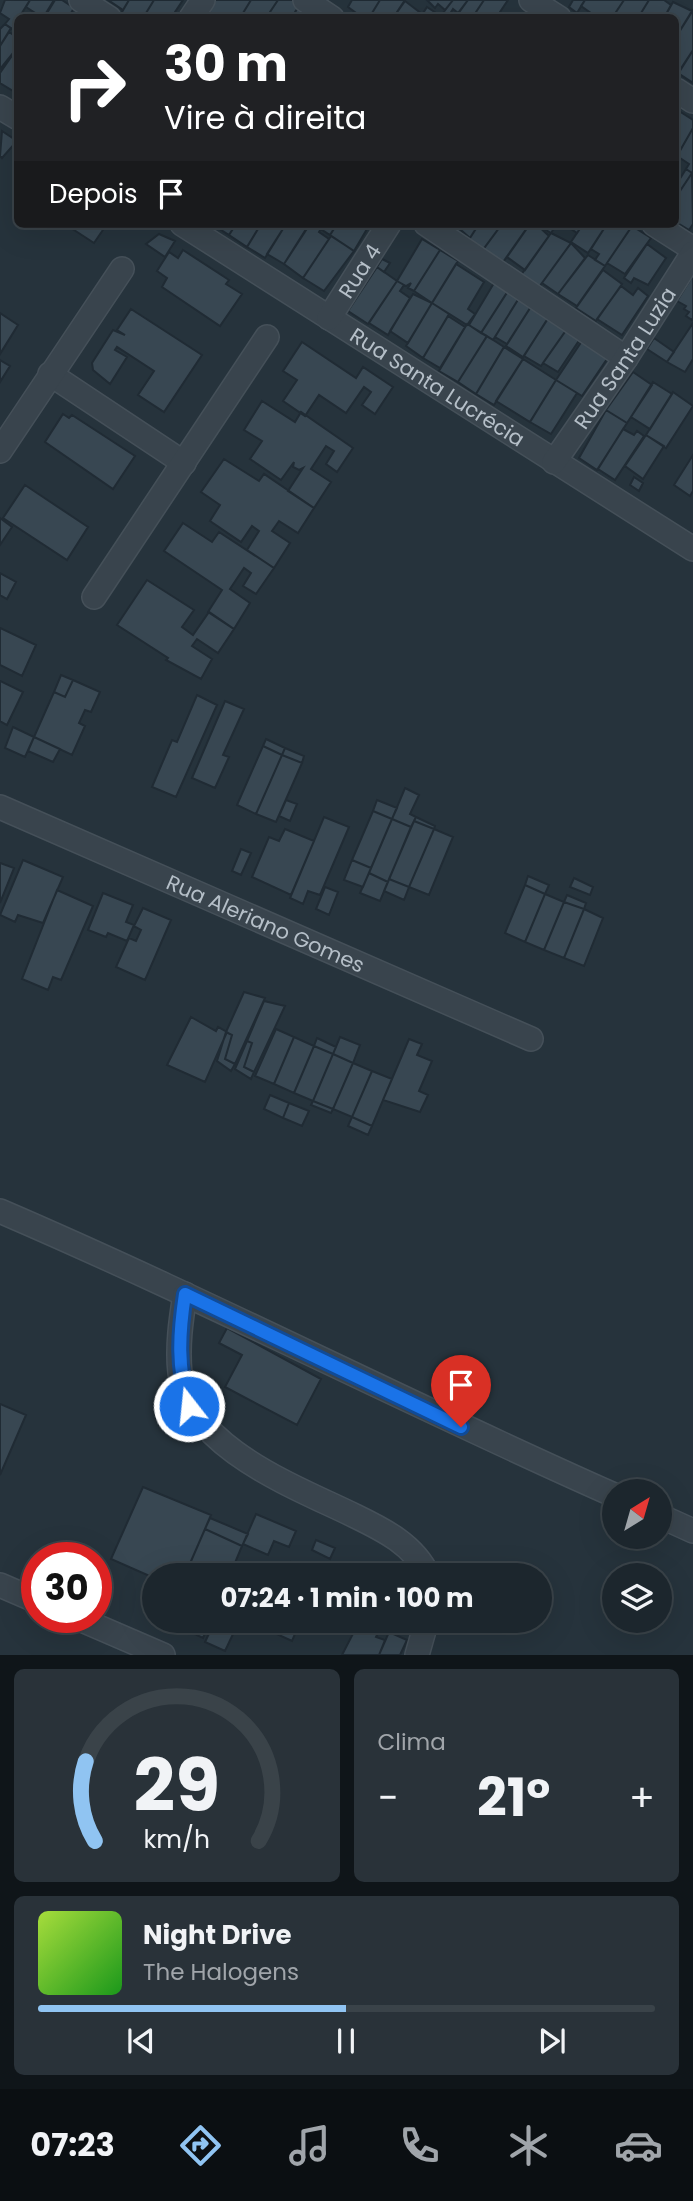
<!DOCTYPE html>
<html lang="pt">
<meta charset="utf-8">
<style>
:root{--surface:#1c262d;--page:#293239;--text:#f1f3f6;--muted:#a0a5aa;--line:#3a4349;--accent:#90c4f2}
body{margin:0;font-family:Poppins,sans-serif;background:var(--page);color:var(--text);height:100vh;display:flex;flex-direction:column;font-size:26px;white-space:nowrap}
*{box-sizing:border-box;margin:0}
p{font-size:23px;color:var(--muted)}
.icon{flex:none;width:38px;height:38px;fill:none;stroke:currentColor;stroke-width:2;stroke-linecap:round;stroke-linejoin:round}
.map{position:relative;height:1655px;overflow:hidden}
.sheet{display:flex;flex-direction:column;gap:14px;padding:14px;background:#0f1519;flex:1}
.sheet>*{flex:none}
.top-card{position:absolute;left:14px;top:14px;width:665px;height:214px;border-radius:10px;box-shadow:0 7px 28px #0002,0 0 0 2px var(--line);background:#202124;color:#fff;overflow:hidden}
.needle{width:46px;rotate:37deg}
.buttons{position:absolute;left:602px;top:1479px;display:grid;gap:14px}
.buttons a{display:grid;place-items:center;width:70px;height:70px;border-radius:50%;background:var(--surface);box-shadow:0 7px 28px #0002,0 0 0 2px var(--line);font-size:35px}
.speed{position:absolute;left:21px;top:1542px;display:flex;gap:14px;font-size:35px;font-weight:700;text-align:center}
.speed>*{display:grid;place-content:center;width:91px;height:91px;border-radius:50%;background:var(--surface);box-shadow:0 7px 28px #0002,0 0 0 2px var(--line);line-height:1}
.speed .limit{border:10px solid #d22;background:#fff;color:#111}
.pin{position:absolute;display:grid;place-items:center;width:60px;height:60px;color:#fff;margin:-72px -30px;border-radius:50% 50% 50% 0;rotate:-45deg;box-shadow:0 0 7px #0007}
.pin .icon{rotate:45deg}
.me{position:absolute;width:77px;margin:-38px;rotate:344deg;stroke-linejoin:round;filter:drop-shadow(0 0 5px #0008)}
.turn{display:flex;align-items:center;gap:24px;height:147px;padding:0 35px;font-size:32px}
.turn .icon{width:91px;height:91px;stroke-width:2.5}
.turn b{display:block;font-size:49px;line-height:60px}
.then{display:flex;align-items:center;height:66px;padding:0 35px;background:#0003;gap:14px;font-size:26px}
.big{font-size:52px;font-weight:700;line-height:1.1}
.sheet .card{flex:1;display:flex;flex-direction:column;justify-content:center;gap:10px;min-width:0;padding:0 24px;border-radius:10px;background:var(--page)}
.sheet .dial{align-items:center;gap:0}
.dial svg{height:182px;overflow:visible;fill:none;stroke:var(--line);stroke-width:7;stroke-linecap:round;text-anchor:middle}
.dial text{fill:var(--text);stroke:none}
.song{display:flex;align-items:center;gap:21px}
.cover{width:84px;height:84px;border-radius:10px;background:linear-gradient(135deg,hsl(80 70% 55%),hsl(120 70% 35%))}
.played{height:7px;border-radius:4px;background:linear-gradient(90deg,var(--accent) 50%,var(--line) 50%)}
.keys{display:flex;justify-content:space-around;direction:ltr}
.heat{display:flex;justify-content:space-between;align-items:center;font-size:38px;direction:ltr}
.sheet .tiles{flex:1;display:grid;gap:14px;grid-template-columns:1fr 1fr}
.card:last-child{grid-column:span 2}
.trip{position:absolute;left:142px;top:1563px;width:410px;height:70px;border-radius:35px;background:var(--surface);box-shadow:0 7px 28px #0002,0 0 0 2px var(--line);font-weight:700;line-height:70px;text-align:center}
.menu{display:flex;height:112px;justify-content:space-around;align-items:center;background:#0b0f12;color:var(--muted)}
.menu .icon{width:49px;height:49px}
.menu .current{color:var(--accent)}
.menu b{font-size:32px;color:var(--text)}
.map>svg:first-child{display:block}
</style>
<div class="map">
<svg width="693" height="1655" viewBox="0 0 693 1655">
<rect width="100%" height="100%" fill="#26333c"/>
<path fill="#384752" stroke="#202b34" stroke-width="2" d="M5,0H30L12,29L5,24L9,19L0,13Z
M30,0H54L43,18L26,7Z
M55,0H62L74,8L68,18H44Z
M108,0H129L123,10Z
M129,0H154L143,18H130L122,12Z
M154,0H183L171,18H143Z
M213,0H251L240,18H218L207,10Z
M251,0H278L266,18H240Z
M278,0H296L301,3L291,18H266Z
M352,0H380L369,18H363L348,7Z
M380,0H405L393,18H369Z
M427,0H453L445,10L438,4L435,8Z
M453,0H468L458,13L453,9L448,17L443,13Z
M468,0H484L472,18H455Z
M484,0H508L496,18H472Z
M573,0H585L577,13L569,7Z
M585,0H624L612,18H598L581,6Z
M624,0H649L638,18H612Z
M649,0H664L671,5L664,18H638Z
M405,1L422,14L420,18H393Z
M673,2L692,11L676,37V18H664Z
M427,7L436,13L432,18H420Z
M298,8L312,18H291Z
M693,10V50L676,77V37Z
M5,24L11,28L0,46V29Z
M9,32L18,38V47L0,69V46Z
M18,47V94L0,83V73Z
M693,50V83L678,73Z
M679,111L693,120V128L677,156L676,118Z
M693,128V172L692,173L686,169L689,164L677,156Z
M2,131L17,141L2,158L0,156Z
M686,169L692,173L676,197V173L681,177Z
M692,173L693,224L689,230L676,222V197Z
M74,224H107L94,243L71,228Z
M212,224H236L229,235Z
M236,224H261L247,247L229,235Z
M261,224H286L265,258L247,247Z
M286,224L308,226L284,264L267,254Z
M310,224L321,229L319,232L329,239L303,278L284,264Z
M313,224H337L330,235Z
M337,224H365L367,229L354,251L330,235Z
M454,224H479L470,238Z
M479,224H502L482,251L468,241Z
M502,224L529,225L501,265L482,251Z
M536,224H557L551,233Z
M536,224L549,236L525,270L507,257L530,224Z
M564,224H583L577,233Z
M583,224H607L588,253L571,242Z
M607,224L632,226L605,266L595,260L599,254L591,249Z
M632,226L651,238L625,274L607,263Z
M551,233L571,243L539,287L521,275Z
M159,234L175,241L165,257L146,244Z
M331,236L354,251L324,291L303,278Z
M422,239L440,250L414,291L408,288L411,283L406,286L397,281Z
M571,243L585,258L558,294L542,283Z
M647,244L666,258L648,285L634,278L631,283L624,278Z
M183,250L229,280L226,284L242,294L220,326L162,287L167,278L157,271L169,252L178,258Z
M440,250L458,261L432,303L414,291Z
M588,255L605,266L577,306L558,294Z
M382,259L390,263L384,272L377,267Z
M456,264L484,282L468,309L475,314L467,325L432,303Z
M377,267L397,281L368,324L348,311Z
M603,270L622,284L596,321L576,308Z
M693,275V318L692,320L686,316L689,312L684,309L686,306L677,301Z
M397,281L404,285L400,291L410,298L388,335L369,323Z
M494,283L508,291L481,333L469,325Z
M621,286L633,295L638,288L648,296L622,335L597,319Z
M508,291L519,298L493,340L481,333Z
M413,294L432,303L408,343L390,331Z
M519,298L532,305L507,344L495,337Z
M432,303L449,314L423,358L406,346Z
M532,305L549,317L523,357L506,346Z
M131,309L202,355L164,412L138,395L154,371L117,347L115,350L127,357L110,384L93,370L92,363L113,330L125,335L117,330Z
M0,313L18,325L0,354Z
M550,315L567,329L541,366L524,356Z
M448,316L465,327L440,368L423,358Z
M693,323V359L685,372L667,362Z
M467,324L487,336L458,382L439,371Z
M567,329L580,339L558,372L543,363Z
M487,336L504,347L476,394L458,382Z
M654,338L674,352L667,362L647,349Z
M582,341L609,356L582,396L556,380Z
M302,342L356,378L363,367L393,387L375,414L362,405L371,392L364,387L346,413L319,395L305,416L283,401L297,380L283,371Z
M504,347L523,359L494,405L476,394Z
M523,359L556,380L530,422L496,401Z
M0,360L10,366L0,382Z
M633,372L652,385L627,423L606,410Z
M556,380L577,393L551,434L530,422Z
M653,382L672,394L650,429L631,417Z
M673,392L693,406L666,448L646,435Z
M262,401L295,422L301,412L353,448L337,472L326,464L334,451L326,446L311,469L331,482L314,508L288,491L303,468L299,470L293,467L294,462L281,480L250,459L262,441L244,430Z
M606,410L627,423L597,470L579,458Z
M63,414L69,418L72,415L135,456L113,489L45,442Z
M623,429L634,435L637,431L644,436L615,480L598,469Z
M646,435L664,446L643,479L625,466Z
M693,455V491L690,496L674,485Z
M224,459L259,481L264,474L314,508L298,533L279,521L272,531L290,543L274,568L247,550L259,531L252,526L241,542L210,521L220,505L201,492Z
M634,477L643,483L639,491L630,485Z
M25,485L88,527L67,560L3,518Z
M0,518L12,527L0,545Z
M183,523L212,542L219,532L274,568L256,594L243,586L251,573L244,568L230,589L250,603L234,629L208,612L222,590L164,551Z
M0,573L16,582L7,599L0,595Z
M147,580L194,610L182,627L193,635L209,612L234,629L218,653L197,639L192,646L212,659L201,679L166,660L168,658L117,625Z
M0,628L36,645L22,676L0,665Z
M61,675L73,680L65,697L54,692Z
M73,680L100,692L91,712L85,710L79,723L85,726L72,755L34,737L54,692L65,697Z
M0,681L23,692L7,725L0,721Z
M197,695L217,705L176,797L152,787L172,740L177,742Z
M225,701L244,709L223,755L229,757L215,788L192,778Z
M13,727L34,737L25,757L5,748Z
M34,737L60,749L53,762L28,751Z
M266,739L285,748L282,755L263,746Z
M263,746L282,755L256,814L237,805Z
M285,748L304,756L302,763L282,755Z
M282,755L302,763L276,822L256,814Z
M405,788L419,795L410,814L416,817L411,827L392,819Z
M286,800L297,804L290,821L279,816Z
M377,800L397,808L392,819L373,811Z
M373,811L392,819L371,868L352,860Z
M324,817L349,827L320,895L308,891L303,904L290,898Z
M416,817L435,826L434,829L414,821Z
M392,819L411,827L388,882L369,873Z
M414,821L434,829L409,887L389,879Z
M285,829L314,841L291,895L252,877L269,837L279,841Z
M434,829L453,837L429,895L409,887Z
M241,849L251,853L241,875L232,871Z
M23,860L63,877L43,923L18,915L15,922L0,915Z
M352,860L371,868L363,887L344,880Z
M0,863L14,868L0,903Z
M369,873L388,882L380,901L360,893Z
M528,876L549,885L545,894L525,885Z
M574,878L593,887L590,895L570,887Z
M389,879L409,887L404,900L384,891Z
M525,885L545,894L525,942L505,933Z
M325,887L338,892L329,915L316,909Z
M57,890L93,906L61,980L53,977L48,990L22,979Z
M103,893L133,905L126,922L134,925L127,941L108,933L106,937L88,930Z
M545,894L564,902L544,950L525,942Z
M567,895L586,903L584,909L564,902Z
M564,902L584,909L564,958L544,950Z
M143,908L171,920L145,980L116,967L129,938L136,941L141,930L134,926Z
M584,909L603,918L584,966L564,958Z
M244,992L265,998L235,1064L225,1059L232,1035L226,1032Z
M264,1001L285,1006L254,1072L244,1067L252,1043L247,1041Z
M191,1017L216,1031L218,1027L227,1032L205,1082L167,1065Z
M276,1029L294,1037L274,1084L255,1076Z
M226,1032L232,1035L225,1059L235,1064L231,1071L217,1061Z
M294,1037L314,1046L294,1093L274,1084Z
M340,1037L360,1045L353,1063L333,1054Z
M317,1038L336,1047L333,1054L314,1046Z
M409,1039L422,1044L417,1055L432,1061L419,1091L428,1095L420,1112L383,1100Z
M247,1041L252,1043L244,1067L254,1072L251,1079L235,1069Z
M314,1046L333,1054L313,1101L294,1093Z
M333,1054L353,1063L333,1109L313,1101Z
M353,1063L372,1071L352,1117L333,1109Z
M372,1071L392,1079L372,1126L352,1117Z
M270,1095L289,1103L283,1118L264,1109Z
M313,1101L333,1109L331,1113L311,1105Z
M289,1103L309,1111L302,1126L283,1118Z
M352,1117L372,1126L368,1135L348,1126Z
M227,1328L321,1379L297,1425L225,1387L242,1355L219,1343Z
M0,1404L26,1415L0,1475Z
M143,1487L211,1515L185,1575H154V1578L111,1559Z
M256,1514L296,1531L289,1547L274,1541L268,1555L243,1544Z
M210,1518L248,1534L242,1546L205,1529Z
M205,1529L242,1546L230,1575H185Z
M316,1540L335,1548L330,1559L312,1550Z
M291,1562L319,1574L318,1575H283Z
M165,1620H211L203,1638Z
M228,1620H256L251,1631Z
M263,1620H301L292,1641L261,1627Z
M359,1622L379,1631L376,1637L385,1640L379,1655H342Z
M214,1623L234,1632L225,1651L205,1642Z
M389,1632L407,1640L400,1655H379Z"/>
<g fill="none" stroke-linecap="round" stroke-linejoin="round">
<defs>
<g id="street">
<path d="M81,0L109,18"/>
<path d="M305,0L332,18"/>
<path d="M531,0L559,18"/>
<path d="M191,18L203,0"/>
<path d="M676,90L693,101"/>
<path d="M0,107L18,118"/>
<path id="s1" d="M182,224L693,549"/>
<path d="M426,224L626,358"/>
<path d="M654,224L693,249"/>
<path id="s2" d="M329,318L389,224"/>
<path d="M50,374L184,463"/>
<path d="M0,451L122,269"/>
<path id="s3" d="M554,462L626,358L693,253"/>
<path d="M94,597L267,337"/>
<path id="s4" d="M0,807L531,1039"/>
<path d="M0,1211C207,1300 408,1404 614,1495"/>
<path d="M185,1294C181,1320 177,1347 180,1373C189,1448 296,1487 355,1516C384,1530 414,1545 428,1575"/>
<path d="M660,1516L693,1531"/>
<path d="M0,1585L37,1601"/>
<path d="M75,1617L163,1655"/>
<path d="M417,1655L427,1620"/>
</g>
</defs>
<use href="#street" stroke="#455059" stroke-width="26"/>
<use href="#street" stroke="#39444d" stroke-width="23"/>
</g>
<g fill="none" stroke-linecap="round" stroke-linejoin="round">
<defs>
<path id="route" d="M189,1406C177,1367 179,1334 185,1294L461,1427"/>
</defs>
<use href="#route" stroke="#114b97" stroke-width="18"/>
<use href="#route" stroke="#1a73e8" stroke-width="12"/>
</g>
<g text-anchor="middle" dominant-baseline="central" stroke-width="7" stroke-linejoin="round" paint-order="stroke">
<g font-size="21" fill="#b5bfc8" stroke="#1e2932">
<text stroke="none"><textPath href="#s2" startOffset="56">Rua 4</textPath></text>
<text stroke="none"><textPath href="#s3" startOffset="126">Rua Santa Luzia</textPath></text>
<text stroke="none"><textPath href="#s1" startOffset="303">Rua Santa Lucrécia</textPath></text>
<text stroke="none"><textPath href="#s4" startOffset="290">Rua Aleriano Gomes</textPath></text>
</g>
</g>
</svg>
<div class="buttons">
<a><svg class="needle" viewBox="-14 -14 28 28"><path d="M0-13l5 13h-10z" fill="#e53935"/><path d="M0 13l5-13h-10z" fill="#a0a5aa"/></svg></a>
<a><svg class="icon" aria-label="layers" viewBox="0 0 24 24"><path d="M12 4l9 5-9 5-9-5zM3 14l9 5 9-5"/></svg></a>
</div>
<div class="speed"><div class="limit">30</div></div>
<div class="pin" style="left:461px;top:1427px;background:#d93025"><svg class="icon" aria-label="arrive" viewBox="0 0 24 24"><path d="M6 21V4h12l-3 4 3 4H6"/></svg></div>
<svg class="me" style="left:189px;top:1406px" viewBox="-20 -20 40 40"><circle r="17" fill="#1a73e8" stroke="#fff" stroke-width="3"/><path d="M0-11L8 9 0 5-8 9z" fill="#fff"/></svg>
<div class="trip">07:24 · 1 min · 100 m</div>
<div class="top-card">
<div class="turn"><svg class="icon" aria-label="right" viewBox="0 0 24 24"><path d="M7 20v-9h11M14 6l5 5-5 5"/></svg><div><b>30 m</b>Vire à direita</div></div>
<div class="then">Depois<svg class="icon" aria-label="arrive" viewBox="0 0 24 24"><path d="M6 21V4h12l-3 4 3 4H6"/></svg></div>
</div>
</div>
<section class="sheet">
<div class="tiles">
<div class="card dial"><svg viewBox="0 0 100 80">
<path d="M14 69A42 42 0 1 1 86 69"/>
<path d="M14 69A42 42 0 0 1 10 34" stroke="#90c4f2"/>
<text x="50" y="56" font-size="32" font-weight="700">29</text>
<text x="50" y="72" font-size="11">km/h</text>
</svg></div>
<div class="card"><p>Clima</p>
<div class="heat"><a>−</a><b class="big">21°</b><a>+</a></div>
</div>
<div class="card">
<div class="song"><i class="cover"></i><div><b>Night Drive</b><p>The Halogens</p></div></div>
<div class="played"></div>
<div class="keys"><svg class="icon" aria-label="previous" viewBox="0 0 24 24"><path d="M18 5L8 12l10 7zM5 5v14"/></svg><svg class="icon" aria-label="pause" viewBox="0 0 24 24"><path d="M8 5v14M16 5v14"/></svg><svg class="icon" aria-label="next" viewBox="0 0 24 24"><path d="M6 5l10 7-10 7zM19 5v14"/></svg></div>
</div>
</div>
</section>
<nav class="menu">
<b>07:23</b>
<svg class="icon current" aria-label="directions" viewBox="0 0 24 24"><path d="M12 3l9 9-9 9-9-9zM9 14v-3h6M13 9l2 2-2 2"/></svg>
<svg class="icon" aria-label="music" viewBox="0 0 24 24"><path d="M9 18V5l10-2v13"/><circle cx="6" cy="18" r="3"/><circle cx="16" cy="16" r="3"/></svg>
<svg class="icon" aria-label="phone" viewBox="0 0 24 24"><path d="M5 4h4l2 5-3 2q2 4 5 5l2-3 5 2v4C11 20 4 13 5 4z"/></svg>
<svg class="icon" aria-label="climate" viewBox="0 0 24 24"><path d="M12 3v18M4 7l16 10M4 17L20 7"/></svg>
<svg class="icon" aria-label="car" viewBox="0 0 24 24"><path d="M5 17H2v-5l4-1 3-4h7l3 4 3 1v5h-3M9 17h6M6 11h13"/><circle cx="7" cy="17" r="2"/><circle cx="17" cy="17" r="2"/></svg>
</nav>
